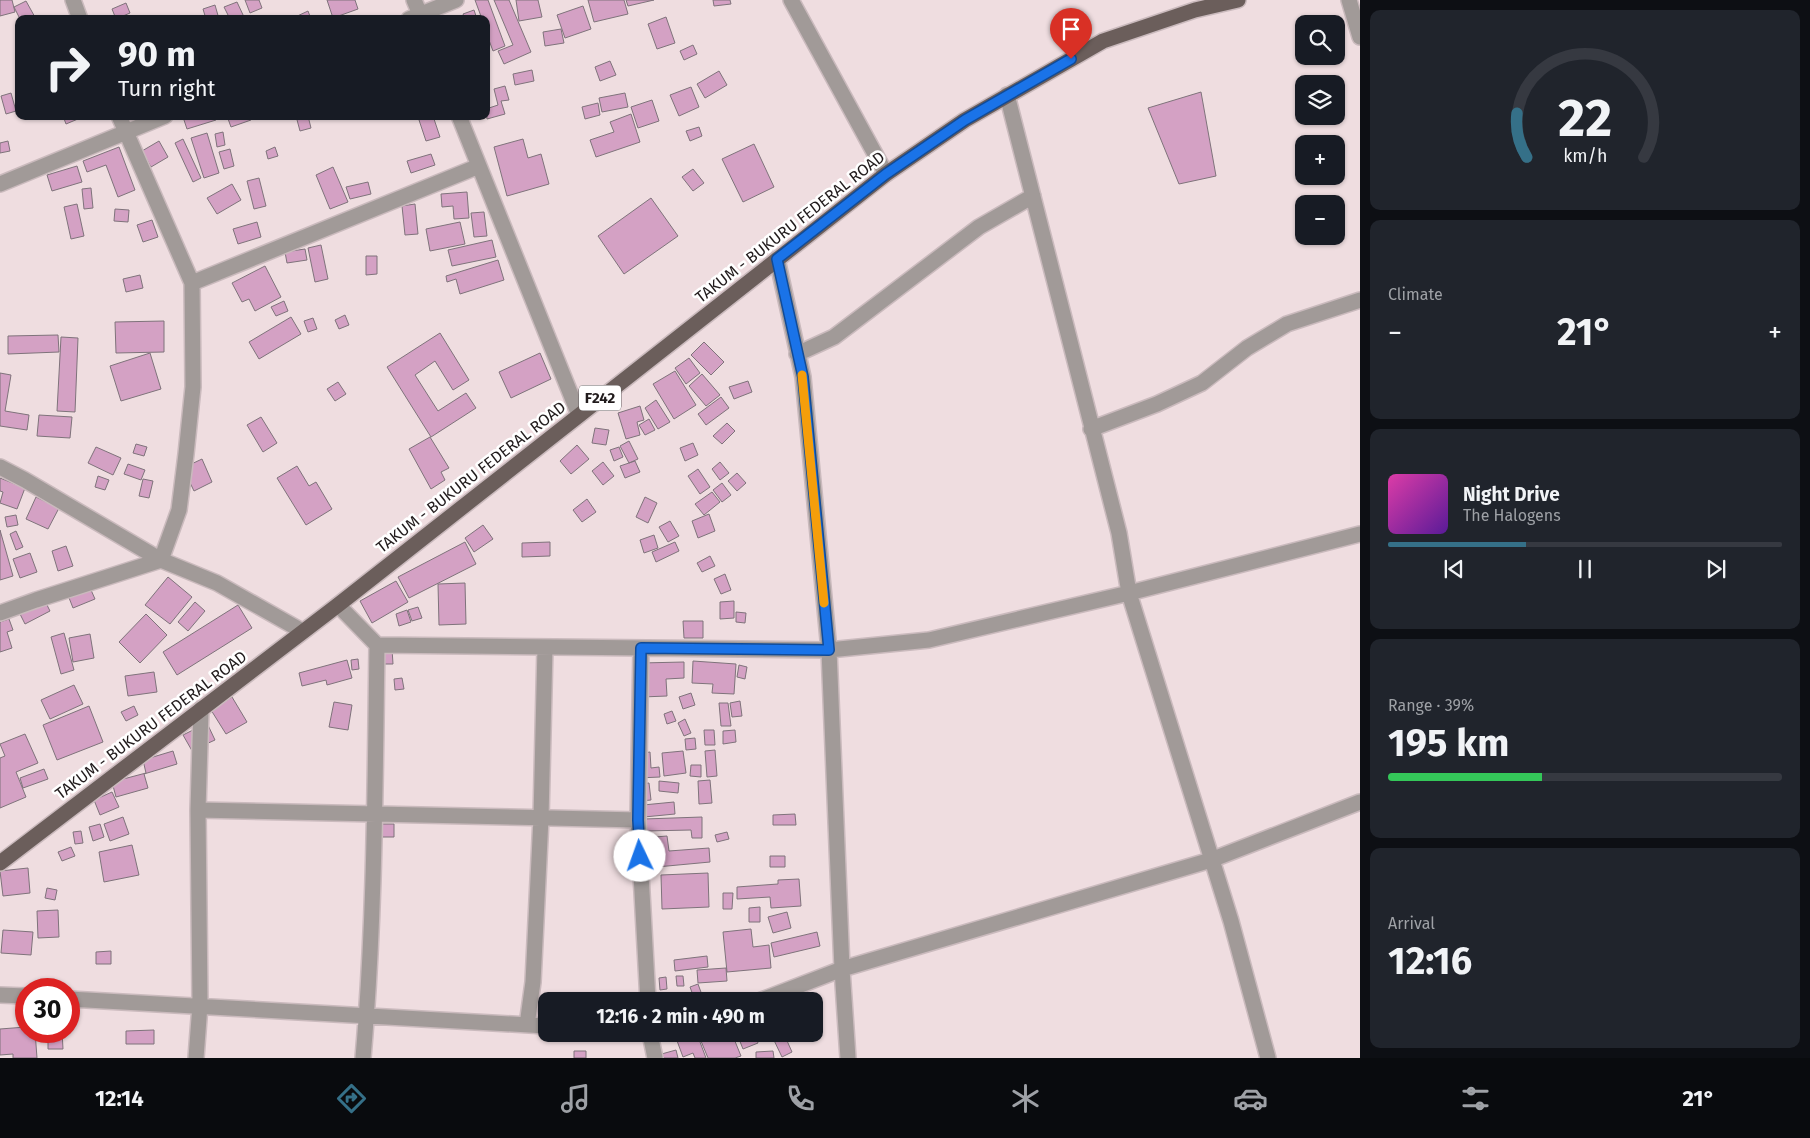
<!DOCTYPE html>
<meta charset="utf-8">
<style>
:root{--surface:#171b24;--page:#20242c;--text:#f1f3f6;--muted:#9ea1a6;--line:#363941;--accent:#357088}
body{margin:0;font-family:"Fira Sans",sans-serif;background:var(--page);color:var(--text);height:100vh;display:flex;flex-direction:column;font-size:19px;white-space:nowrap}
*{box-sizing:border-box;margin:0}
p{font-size:16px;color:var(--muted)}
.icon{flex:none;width:28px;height:28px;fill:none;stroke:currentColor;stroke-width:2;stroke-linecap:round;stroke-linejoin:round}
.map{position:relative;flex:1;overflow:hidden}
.side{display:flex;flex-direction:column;gap:10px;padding:10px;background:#0d0f14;width:450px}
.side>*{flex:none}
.hud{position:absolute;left:15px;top:15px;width:475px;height:105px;border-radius:10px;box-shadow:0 1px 4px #0004;background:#171b24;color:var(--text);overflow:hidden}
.tools{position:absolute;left:1295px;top:15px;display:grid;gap:10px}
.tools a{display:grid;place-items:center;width:50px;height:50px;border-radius:10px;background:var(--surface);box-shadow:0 1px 4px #0004;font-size:25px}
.speed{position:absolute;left:15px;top:978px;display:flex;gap:10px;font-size:25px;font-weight:700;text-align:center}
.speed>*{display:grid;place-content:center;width:65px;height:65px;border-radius:50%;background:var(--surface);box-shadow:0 1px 4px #0004;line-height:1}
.speed .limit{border:8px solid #d22;background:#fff;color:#111}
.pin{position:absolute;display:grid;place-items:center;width:42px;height:42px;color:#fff;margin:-51px -21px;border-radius:50% 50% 50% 0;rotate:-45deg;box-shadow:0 0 5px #0007}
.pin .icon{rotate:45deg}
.me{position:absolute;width:55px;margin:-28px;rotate:357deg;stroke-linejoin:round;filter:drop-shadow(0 0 4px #0008)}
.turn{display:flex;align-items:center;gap:18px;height:105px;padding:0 20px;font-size:22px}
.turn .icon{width:65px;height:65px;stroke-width:2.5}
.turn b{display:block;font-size:35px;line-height:42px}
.big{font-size:38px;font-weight:700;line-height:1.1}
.side .widget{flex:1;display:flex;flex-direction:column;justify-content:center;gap:8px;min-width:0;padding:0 18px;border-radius:10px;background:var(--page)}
.side .dial{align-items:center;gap:0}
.dial svg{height:130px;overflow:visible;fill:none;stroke:var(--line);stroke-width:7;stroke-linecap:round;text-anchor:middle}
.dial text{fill:var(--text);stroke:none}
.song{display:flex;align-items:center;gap:15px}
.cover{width:60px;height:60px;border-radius:8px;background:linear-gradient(135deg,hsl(320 70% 55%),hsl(270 70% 35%))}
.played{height:5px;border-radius:2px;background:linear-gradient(90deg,var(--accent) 35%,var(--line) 35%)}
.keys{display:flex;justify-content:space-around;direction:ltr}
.heat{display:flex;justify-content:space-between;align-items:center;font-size:28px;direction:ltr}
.charge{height:8px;border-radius:4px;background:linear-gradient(90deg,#34c759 39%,var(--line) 0)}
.trip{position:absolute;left:538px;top:992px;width:285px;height:50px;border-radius:10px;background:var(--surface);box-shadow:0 1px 4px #0004;font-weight:700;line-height:50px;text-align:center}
.tab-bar{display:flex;height:80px;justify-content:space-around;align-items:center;background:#090b0e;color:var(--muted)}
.tab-bar .icon{width:35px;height:35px}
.tab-bar .on{color:var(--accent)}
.tab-bar b{font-size:22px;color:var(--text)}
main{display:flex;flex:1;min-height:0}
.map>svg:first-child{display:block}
</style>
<main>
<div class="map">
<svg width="1360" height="1058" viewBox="0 0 1360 1058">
<rect width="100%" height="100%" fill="#efdde0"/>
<path fill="#d4a1c4" stroke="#7f737b" d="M0,0H12L15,12L0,16Z
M245,0H259L262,8L250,13Z
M327,0H355L358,9L333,18Z
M475,0H488L505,46L493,51L486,32V19H482Z
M494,0H509L531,52L504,64L498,51L513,45Z
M516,0H538L542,17L519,21Z
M588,0H624L628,14L594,22Z
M626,0H654L628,6Z
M713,0H730L731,4L714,6Z
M26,1L36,19H20L14,7Z
M237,2L244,17L238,19H230L224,7Z
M126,3L130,13L116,19L112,9Z
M215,5L219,19H206L203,9Z
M583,6L591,29L565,38L557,15Z
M474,10L477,19H465L463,14Z
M308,11L311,19H291Z
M666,17L675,43L657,49L648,24Z
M561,29L564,43L545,46L543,32Z
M693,45L697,54L684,60L680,51Z
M610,61L616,75L600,81L595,67Z
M532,70L534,81L515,85L513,74Z
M719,71L727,85L705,98L697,84Z
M505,86L509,100L501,101L505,114L487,119L486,109L498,105L494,89Z
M691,87L699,107L679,116L670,95Z
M1201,92L1216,176L1179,184L1148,108Z
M11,93L16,111L6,114L1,96Z
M625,93L628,107L602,112L599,98Z
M652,100L659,121L638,128L631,107Z
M598,103L600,115L585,119L582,107Z
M631,114L640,142L596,157L590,140L614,132L610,122Z
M63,116H85L66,124Z
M186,116H215L216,120L187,129L183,117Z
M227,116H250L251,120L231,127Z
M296,116H308L311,128L300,131Z
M430,116H433L440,137L426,141L419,120Z
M699,127L702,136L690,141L686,131Z
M223,132L225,145L217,147L215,134Z
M207,133L219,173L204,178L191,138Z
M183,139L201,178L193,182L175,143Z
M523,139L528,158L541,154L549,184L507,196L494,147Z
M8,141L10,151L0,153V143Z
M159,141L168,157L151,167L142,151Z
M754,144L774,187L743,202L722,159Z
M119,147L135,190L118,197L106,165L87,172L83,161Z
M275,147L278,156L268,159L266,151Z
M230,149L234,166L224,169L219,152Z
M431,154L435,165L411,173L407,161Z
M77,166L82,182L52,191L47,175Z
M333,167L348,202L330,209L316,175Z
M693,169L704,183L693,191L682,177Z
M259,178L266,206L254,209L247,181Z
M368,182L371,194L350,199L346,187Z
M232,184L241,200L217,214L207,198Z
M91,188L93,208L84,209L82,189Z
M467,192L469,218L454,219L453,206L442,207L441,194Z
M651,198L678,236L624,274L598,236Z
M77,204L84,236L71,239L64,207Z
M415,204L418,234L405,235L402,206Z
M115,209L129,210L128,222L114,221Z
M484,212L487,236L474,237L471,213Z
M152,220L158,237L143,242L137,225Z
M257,222L261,237L238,244L233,229Z
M460,222L465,244L430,251L426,229Z
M492,240L496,257L452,266L448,250Z
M321,245L328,279L315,282L308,248Z
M305,249L307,260L287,263L285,252Z
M366,256H377V274L366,275Z
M498,260L504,280L460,294L456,279L447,282L446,276Z
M265,266L281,297L255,311L249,299L242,302L232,283Z
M140,275L143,288L126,292L123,279Z
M284,301L288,311L276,316L271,307Z
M345,315L349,325L339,329L335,320Z
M291,317L301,334L259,359L249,342Z
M313,318L317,329L308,332L304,321Z
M164,321V352L116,353L115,322Z
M440,333L469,380L453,390L435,361L415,375L438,411L466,393L476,408L431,437L387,367Z
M58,335L59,352L8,354V336Z
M61,337L78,338L75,412L57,411Z
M704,342L724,362L711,375L691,355Z
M150,353L161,389L121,401L110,366Z
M540,353L551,379L511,398L499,372Z
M689,358L700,373L686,384L675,368Z
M675,371L696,405L674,419L653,384Z
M0,373L11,375L5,411L29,415L27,430L0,426Z
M702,374L720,395L706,406L689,386Z
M748,381L752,392L734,399L729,387Z
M338,382L346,394L335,401L327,389Z
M721,397L729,408L706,425L698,414Z
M656,400L670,422L658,429L645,408Z
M640,406L644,420L637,422L640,435L626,439L618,413Z
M39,415L72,417L70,438L37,436Z
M261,417L277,443L263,452L247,425Z
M649,419L655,430L645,435L639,425Z
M727,423L735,431L722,444L713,436Z
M595,428L609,430L606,445L592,443Z
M430,437L449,468L441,472L445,480L431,489L409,449Z
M629,441L638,459L629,463L620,446Z
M693,443L698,455L685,461L680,448Z
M136,444L147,447L144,456L133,453Z
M577,445L589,459L571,474L560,461Z
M96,447L121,458L113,475L88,463Z
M619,447L623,457L614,461L610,450Z
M202,459L212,482L194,491L183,468Z
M635,461L640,472L625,478L620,466Z
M603,462L614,476L603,485L592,471Z
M720,462L729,473L720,480L712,469Z
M128,464L145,470L141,480L124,474Z
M297,466L309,486L316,482L332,509L306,525L277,478Z
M698,469L710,487L700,494L688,476Z
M737,473L746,483L737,491L728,481Z
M98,476L109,480L105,490L95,487Z
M0,478L25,488L17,509L0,503L3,492L0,491Z
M143,479L153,481L149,498L139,496Z
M722,483L731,495L722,502L713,490Z
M712,492L720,502L704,515L695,504Z
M36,497L59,508L48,529L26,519Z
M645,497L657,503L648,523L636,517Z
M587,499L596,512L582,522L573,510Z
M709,514L715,531L698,538L692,521Z
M16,515L18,525L7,527L5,517Z
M670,521L679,536L668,542L659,527Z
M483,525L493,539L474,552L465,538Z
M0,530L13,576L0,580Z
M16,531L23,547L16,550L10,534Z
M654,535L658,548L644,553L640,540Z
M465,542L476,564L409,598L398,577Z
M550,542V556L522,557V543Z
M675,542L679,551L656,562L652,552Z
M66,546L73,566L58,571L52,551Z
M30,553L37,572L20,578L13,559Z
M710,556L715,566L702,572L697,563Z
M725,574L731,590L721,594L714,579Z
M168,577L192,597L170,624L145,605Z
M87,581L95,599L73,608L66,590Z
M396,581L408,602L372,623L360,601Z
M465,583L466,624L439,625L438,584Z
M42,595L50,611L25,624L17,608Z
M734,601V618L720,619V602Z
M195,602L205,611L188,631L178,622Z
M238,605L252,628L177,675L163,652Z
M418,607L422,618L412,621L408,610Z
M407,610L411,622L399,626L396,614Z
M736,612L746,613L745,623L736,622Z
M146,614L167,635L140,663L119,642Z
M9,619L13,630L7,632L12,648L0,652V622Z
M683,621H703V638H684Z
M64,633L74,670L61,674L51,637Z
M90,634L94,658L73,662L69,638Z
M378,649H392L393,664H378Z
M358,659L359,669L352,670L351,660Z
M347,660L352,678L327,685L326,680L302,686L299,673Z
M693,661L736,664L734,694L712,693L713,684L692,683Z
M684,662V678L666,679L667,696L642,697L641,663Z
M739,665L747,667L745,679L737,677Z
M154,672L157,692L128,696L125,676Z
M402,678L404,689L395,690L394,679Z
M74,685L83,704L50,719L41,700Z
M691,693L695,705L683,709L679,697Z
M232,697L247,722L226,734L211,710Z
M740,701L742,716L732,717L730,703Z
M334,702L352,705L348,730L329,727Z
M719,703H728L731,726H721Z
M89,706L103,742L57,760L43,725Z
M134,706L138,715L126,721L121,712Z
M672,711L676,721L667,724L664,714Z
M685,719L691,733L684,736L678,723Z
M206,721L215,740L204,745Z
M193,730L195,756L183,735Z
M704,730H714L715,745H705Z
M735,730L736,742L723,744V731Z
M25,734L38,763L16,772L26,797L0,808V758L5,756L0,744Z
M695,738L696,749L686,750L685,739Z
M715,750L717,776L707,777L705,751Z
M173,751L177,764L144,774L148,788L116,797L112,782L146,773L143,760Z
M683,751L686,773L664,776L662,753Z
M650,752L651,768L659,767L660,777L638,778L636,754Z
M691,765H701V777L690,776Z
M44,769L48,779L23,788L20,778Z
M710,780L712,803L699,804L698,781Z
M659,781L679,783L678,793L659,791Z
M649,783L651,800L640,801L639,784Z
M112,792L119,807L100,815L94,800Z
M674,802L675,814L644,817L643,805Z
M795,814L796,825H773V815Z
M123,817L129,834L110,841L104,824Z
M702,817V838H692L691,830L645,831L644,819Z
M100,824L104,837L93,841L89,827Z
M380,824H394V837H380Z
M81,831L83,843L75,844L73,832Z
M727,832L729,839L717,842L715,835Z
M667,836L669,851L709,848L710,862L646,868L643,838Z
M132,845L139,875L104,882L99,852Z
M71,847L75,856L62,861L58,852Z
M770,856H785V867H770Z
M28,868L30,893L3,896L0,871Z
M708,873L709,907L662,909L661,875Z
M799,879L801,906L771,908L770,897L737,899V887L778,884V880Z
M47,888L57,890L55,900L45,898Z
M723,893H733L732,909H723Z
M760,907V922H749V908Z
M58,910L59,937L38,938L37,911Z
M787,912L791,928L773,933L768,917Z
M751,929L753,947L769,945L771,968L727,972L723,932Z
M3,930L33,932L31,955L1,953Z
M817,932L820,946L774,957L771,943Z
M111,951V964H96V952Z
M707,956L708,967L675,971L674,960Z
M726,968L727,981L698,983L697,970Z
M676,976H683L684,986H677Z
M666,977L667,989L660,990L659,978Z
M698,984L702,995L694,998L690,987Z
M26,1027V1031H35L37,1058H13V1054L0,1055V1029Z
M154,1030V1044H126V1031Z
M48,1031H62L63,1049H48Z
M689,1034H697L706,1058H695L693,1053L683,1057L676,1038Z
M717,1034H732L741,1056L735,1058H708L701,1041Z
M737,1034H755L758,1043L743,1049Z
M771,1034H784L792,1052L782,1057Z
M676,1050L678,1058H659L658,1055Z
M574,1051H586V1058H574Z
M773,1051L774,1058H756V1052Z"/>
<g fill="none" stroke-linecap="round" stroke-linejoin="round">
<defs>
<path id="minor" d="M73,0L80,19
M414,0L422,19
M791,0L886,174
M1349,0L1360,37
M409,19L456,0
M1007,95L1119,533L1129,593L1231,921L1268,1058
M459,116L579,415
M0,184L165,116
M777,259L803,377L829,650L842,969L848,1058
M192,283L479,166
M797,354L834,337L979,227L1033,196
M1091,429L1157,404L1202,383L1247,348L1287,324L1360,300
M0,467L25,480L161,560L217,583L302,631
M338,605L377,645L829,650L929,640L1129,593L1360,534
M0,613L36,600L161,560L179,510L186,454L193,387L192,283L119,116
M641,648L638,820L648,1001
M198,810L638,820
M0,995L26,996
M69,999L546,1026
M759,1001L842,969L1211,860L1360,802
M527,1025L533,982L541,818L545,647
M650,1034L655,1058
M196,1058L200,1005L198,810L201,709
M363,1058C375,921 375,783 377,645"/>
<path id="major" d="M0,863L338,605L886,174L965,120L1103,41L1195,10L1238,0"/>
</defs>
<use href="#minor" stroke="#cababd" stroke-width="18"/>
<use href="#major" stroke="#cababd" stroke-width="18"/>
<use href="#minor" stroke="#a19a98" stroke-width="15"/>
<use href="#major" stroke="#6b5e5b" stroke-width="15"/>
</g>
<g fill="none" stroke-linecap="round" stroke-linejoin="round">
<defs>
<path id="route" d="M640,856L638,820L641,648L829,650L803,377L777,259L886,174L965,120L1071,59"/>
</defs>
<use href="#route" stroke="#114b97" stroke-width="12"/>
<use href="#route" stroke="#1a73e8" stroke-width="9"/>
<path stroke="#f59e0b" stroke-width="9" d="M802,375L824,603"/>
</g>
<g text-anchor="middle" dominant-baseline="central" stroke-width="5" stroke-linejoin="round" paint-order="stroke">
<rect fill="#fff" stroke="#645f60" stroke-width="1" x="579" y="385.5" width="42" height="25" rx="4"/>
<g font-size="15" font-weight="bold" fill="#211b1c">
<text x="600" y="398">F242</text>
</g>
<g font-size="16" fill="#211b1c" stroke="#fff">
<text transform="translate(790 227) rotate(-38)">TAKUM - BUKURU FEDERAL ROAD</text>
<text transform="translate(471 477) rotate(-38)">TAKUM - BUKURU FEDERAL ROAD</text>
<text transform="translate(151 725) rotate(-37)">TAKUM - BUKURU FEDERAL ROAD</text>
</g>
</g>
</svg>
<div class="tools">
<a><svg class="icon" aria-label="search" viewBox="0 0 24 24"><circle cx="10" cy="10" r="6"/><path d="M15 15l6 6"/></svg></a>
<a><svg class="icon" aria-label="layers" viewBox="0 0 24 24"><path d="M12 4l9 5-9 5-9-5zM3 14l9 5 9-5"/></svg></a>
<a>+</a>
<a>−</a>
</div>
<div class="speed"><div class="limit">30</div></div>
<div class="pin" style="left:1071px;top:59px;background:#d93025"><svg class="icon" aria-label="arrive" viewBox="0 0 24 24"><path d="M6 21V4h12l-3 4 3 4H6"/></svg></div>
<svg class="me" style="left:640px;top:856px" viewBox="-20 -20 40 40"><circle r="19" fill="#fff"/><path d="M0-13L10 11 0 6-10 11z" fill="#1a73e8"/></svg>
<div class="trip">12:16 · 2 min · 490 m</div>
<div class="hud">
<div class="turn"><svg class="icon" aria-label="right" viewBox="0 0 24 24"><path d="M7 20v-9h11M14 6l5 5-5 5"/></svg><div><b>90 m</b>Turn right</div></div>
</div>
</div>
<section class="side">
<div class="widget dial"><svg viewBox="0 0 100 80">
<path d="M14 69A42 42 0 1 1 86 69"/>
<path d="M14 69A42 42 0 0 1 8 42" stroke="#357088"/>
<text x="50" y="56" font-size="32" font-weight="700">22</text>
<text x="50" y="72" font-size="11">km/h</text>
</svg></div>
<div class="widget"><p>Climate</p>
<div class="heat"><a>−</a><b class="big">21°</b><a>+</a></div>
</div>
<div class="widget">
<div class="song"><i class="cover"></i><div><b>Night Drive</b><p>The Halogens</p></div></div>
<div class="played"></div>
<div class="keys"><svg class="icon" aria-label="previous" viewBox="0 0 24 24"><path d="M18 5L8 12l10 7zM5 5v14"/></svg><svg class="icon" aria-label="pause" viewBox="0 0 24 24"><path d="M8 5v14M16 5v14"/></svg><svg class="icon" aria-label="next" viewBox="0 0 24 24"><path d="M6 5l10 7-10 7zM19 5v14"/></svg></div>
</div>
<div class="widget"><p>Range · 39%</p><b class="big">195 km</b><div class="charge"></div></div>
<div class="widget"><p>Arrival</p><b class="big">12:16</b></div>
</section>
</main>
<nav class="tab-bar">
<b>12:14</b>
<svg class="icon on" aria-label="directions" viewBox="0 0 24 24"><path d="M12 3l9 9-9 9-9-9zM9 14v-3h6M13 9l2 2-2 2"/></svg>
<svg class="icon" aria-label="music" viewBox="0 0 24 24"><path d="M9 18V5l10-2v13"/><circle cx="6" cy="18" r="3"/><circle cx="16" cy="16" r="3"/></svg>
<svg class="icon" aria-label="phone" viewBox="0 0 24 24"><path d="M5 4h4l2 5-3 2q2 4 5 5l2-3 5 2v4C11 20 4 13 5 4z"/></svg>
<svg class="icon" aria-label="climate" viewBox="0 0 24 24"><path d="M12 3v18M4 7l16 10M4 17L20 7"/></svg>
<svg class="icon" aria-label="car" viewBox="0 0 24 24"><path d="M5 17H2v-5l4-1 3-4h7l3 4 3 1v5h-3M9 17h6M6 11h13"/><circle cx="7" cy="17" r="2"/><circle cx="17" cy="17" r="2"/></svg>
<svg class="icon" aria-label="filters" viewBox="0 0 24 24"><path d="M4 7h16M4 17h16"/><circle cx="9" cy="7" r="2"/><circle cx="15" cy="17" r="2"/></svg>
<b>21°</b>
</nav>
